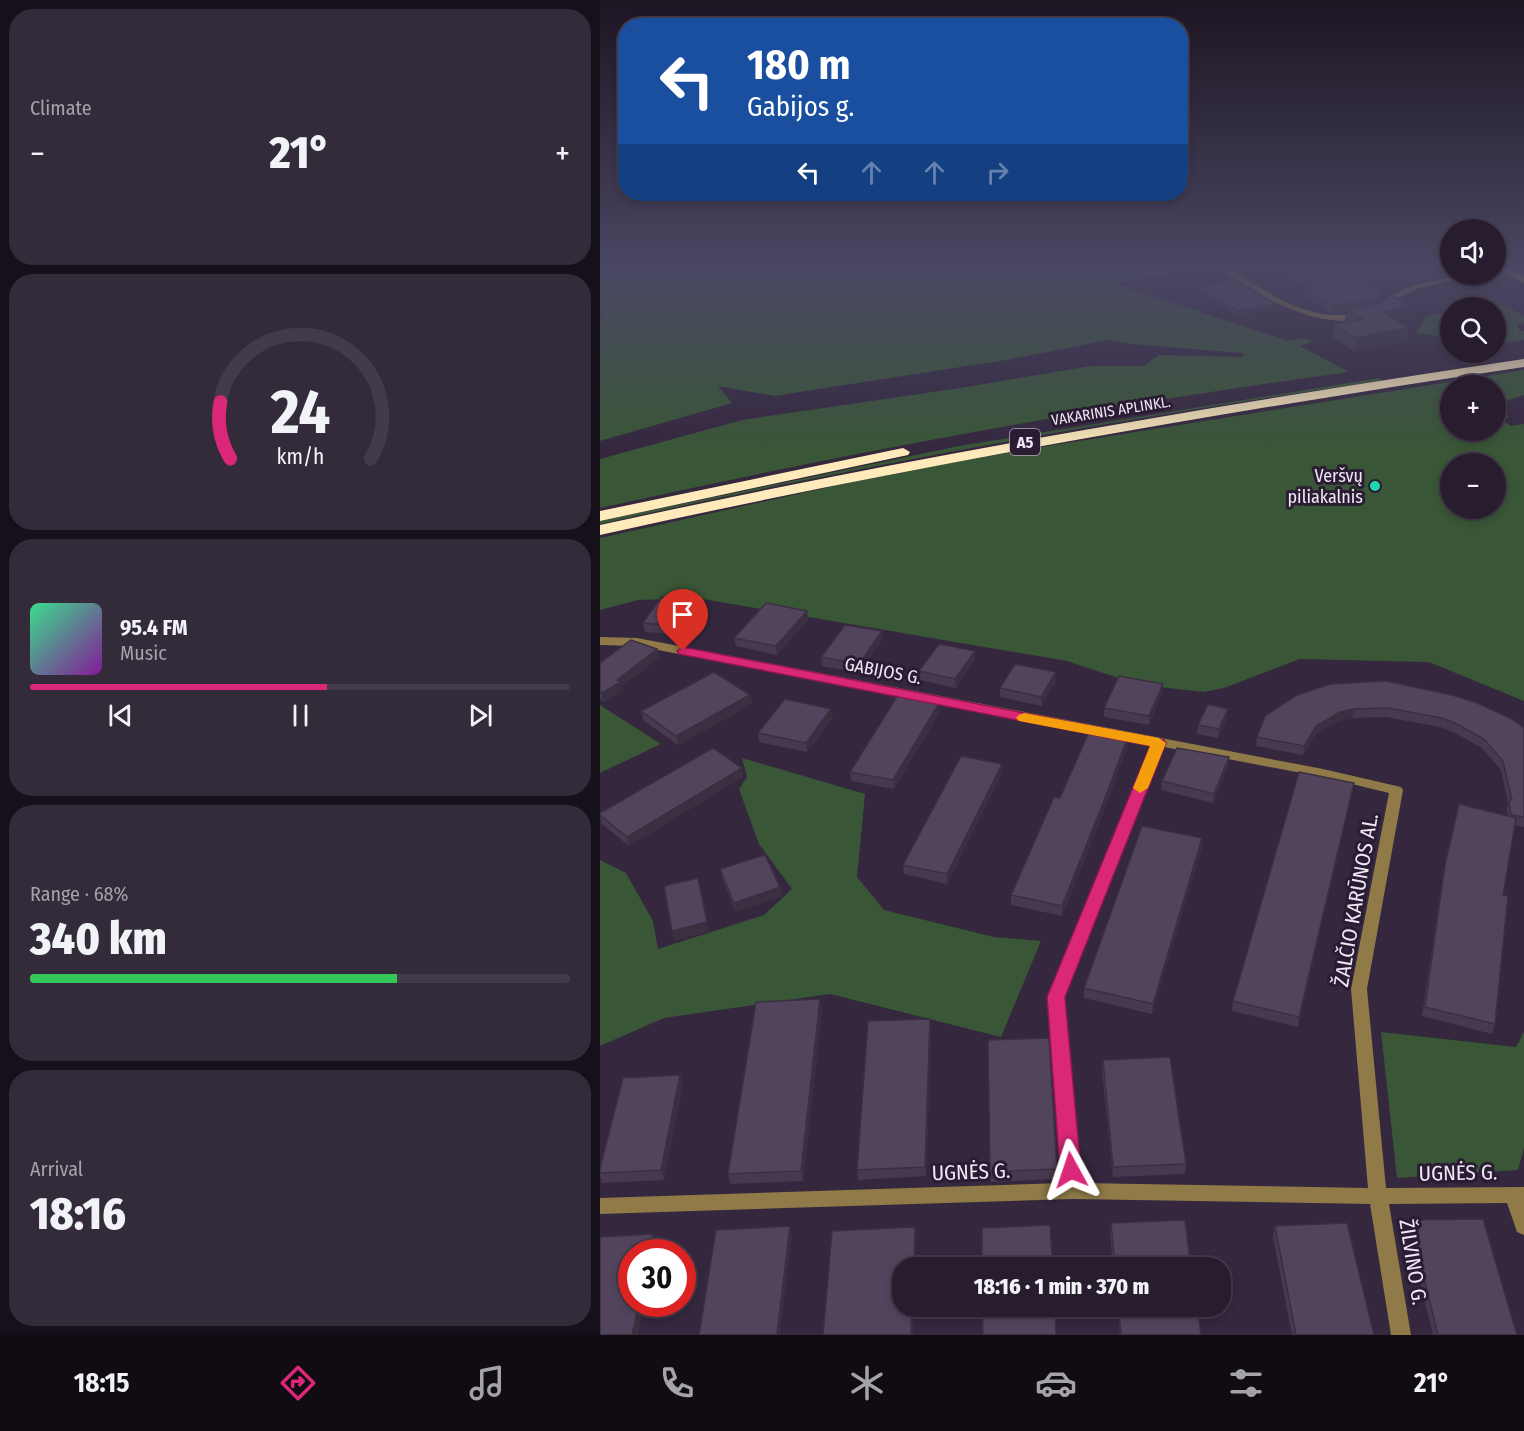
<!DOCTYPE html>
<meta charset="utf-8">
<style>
:root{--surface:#271d2e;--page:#332a3a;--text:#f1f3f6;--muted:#a4a2aa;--line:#433b4a;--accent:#db2777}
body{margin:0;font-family:"Fira Sans Condensed",sans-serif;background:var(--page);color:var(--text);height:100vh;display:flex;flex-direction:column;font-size:22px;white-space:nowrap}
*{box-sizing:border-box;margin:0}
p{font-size:20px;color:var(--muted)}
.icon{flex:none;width:33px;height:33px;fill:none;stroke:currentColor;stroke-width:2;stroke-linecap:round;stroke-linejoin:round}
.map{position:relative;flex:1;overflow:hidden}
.panel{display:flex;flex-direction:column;gap:9px;padding:9px;background:#151019;width:600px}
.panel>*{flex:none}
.hud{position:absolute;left:18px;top:18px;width:570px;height:183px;border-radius:24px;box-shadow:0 3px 9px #0003,0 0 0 2px var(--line);background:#1a4fa0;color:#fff;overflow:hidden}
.controls{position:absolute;left:840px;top:219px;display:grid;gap:12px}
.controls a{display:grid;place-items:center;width:66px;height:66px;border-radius:50%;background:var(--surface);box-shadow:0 3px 9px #0003,0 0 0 2px var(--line);font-size:30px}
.speed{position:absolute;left:18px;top:1239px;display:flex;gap:12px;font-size:30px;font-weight:700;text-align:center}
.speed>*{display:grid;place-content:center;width:78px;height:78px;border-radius:50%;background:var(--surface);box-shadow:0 3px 9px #0003,0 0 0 2px var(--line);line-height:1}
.speed .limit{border:9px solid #d22;background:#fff;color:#111}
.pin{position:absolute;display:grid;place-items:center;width:51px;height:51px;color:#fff;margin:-62px -26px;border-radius:50% 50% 50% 0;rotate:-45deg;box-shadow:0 0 6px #0007}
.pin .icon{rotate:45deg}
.me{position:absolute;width:66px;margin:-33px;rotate:355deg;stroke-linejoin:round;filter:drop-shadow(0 0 4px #0008)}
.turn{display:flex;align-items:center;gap:21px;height:126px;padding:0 30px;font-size:27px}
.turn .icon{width:78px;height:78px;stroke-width:2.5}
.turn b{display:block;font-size:42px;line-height:51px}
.lanes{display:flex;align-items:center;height:57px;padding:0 30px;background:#0003;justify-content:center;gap:30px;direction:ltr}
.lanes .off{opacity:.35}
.big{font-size:45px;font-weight:800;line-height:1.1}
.panel .widget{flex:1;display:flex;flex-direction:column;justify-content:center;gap:9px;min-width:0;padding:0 21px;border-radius:24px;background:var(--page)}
.panel .dial{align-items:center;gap:0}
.dial svg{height:156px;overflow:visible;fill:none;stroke:var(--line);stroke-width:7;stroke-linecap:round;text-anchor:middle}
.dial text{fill:var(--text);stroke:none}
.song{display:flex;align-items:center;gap:18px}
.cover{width:72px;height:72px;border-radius:9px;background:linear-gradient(135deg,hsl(150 70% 55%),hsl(290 70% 35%))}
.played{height:6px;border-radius:3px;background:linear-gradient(90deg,var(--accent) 55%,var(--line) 55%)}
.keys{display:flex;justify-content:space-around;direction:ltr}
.heat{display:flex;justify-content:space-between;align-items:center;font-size:33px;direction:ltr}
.charge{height:9px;border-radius:4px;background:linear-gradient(90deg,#34c759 68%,var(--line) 0)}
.trip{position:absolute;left:292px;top:1257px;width:339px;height:60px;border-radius:24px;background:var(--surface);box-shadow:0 3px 9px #0003,0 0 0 2px var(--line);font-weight:800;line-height:60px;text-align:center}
.tab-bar{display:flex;height:96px;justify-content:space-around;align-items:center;background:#100c12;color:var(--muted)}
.tab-bar .icon{width:42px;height:42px}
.tab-bar .selected{color:var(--accent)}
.tab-bar b{font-size:27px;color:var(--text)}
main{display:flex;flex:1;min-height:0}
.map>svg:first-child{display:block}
</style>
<main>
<section class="panel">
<div class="widget"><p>Climate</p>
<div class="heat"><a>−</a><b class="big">21°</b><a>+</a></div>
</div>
<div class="widget dial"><svg viewBox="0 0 100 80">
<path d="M14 69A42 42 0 1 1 86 69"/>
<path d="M14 69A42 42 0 0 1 9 40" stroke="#db2777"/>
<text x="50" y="56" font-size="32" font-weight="700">24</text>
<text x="50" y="72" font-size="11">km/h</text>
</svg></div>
<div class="widget">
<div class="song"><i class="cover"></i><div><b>95.4 FM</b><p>Music</p></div></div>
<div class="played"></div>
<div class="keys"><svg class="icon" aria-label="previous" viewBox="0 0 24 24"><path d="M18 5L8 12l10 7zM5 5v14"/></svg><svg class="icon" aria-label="pause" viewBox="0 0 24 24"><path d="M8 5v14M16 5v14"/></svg><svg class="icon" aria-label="next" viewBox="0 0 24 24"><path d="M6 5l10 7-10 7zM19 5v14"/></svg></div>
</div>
<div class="widget"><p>Range · 68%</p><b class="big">340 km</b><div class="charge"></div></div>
<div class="widget"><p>Arrival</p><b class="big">18:16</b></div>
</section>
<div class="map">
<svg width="924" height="1335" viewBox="0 0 924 1335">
<rect width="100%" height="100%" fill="#34273e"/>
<path fill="#395636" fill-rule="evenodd" d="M0,266H620L513,283L689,341L704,338L713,342L700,346L749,372C498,406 248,453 0,508V459L142,420L360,388L490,366H544L559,355L642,357L644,353L531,344L508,340L406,360L174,396L118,386L132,403L0,441V317L3,315L0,314Z
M894,305L908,307L924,316V323L917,325L920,331H924V340L896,344V308L877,307Z
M850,312V338L816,333L826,316Z
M924,370V395L896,404V386H850V430H896V408L909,417L903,421L911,426L924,424V701L829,662L700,659L624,688L604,692L540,685L467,661L97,598L38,600L0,610V538L283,475L435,448ZM850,464H896V508H850Z
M779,378L782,381C519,418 259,466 0,524V521L359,446Z
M0,705L61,744L0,773Z
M142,758L265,794L257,877L284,910L394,937L441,941L401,1037L230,994L64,1018L0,1046V860L26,873L53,921L58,949L164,915L192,889L159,844L139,789L147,777Z
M781,1032L916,1047L924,1032V1148L918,1170L797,1178Z"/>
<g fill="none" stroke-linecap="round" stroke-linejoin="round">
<path fill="#8f7a48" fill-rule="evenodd" d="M616,266H625C651,281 677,301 706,310C716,313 727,315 738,315C747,315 758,311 765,315C730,337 644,290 616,266Z
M905,268H908V272L896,274V270Z
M866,274H882L816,289L798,298L786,309L779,307C801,283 835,281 866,274Z
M0,637L37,638L723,769L801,787L803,790L767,989L786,1188L924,1187V1235L917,1232L907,1203L789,1204L811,1335H791L770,1204L473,1199L0,1214V1198L463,1183L448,997L552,744L37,646L0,645ZM564,747L723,777L789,793L751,989L768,1188L481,1183L464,997Z"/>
<path fill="#f2c656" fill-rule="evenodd" d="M896,266H903L924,276V283L896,269Z"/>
<path fill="#feeabb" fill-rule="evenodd" d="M924,359V367C614,413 306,467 0,535V525C306,458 614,405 924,359Z
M303,448L310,452L308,455L0,521V511Z"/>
</g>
<path fill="#473a50" d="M654,266H850V274H855L773,288L779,301L777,303L811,306L809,319L798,321L807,341L754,351L733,337L734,324L745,322H744L746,312L733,314L705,297L706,289L674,269L662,271Z
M600,287L676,304V308L637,315L600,291Z
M100,608L84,635L45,632L43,623Z
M207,611L208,620L177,655L136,646L134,638Z
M282,640L260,673L222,666L221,657Z
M57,649L59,658L22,686L23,691L4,702L0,699V663Z
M375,651V659L356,688L320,680L319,671Z
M456,672V681L442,706L400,697V688Z
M562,693L549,725L504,717V708Z
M150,695L152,704L78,745L43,720L41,711Z
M697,695L924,728V827L915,825L903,895L895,1024L892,1034L822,1016L843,875L859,804L908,816L907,809L908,803L901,770L882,748L855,733L840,727L786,717L753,718L739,721L715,735L703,755L656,746L657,737Z
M339,703L340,712L294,789L251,781L250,772Z
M628,709L627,718L618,738L597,734L598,725Z
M233,718L207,752L159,742L158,733Z
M527,748L502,816L462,916L411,905V895L460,798Z
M629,757L628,766L613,803L561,790L562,781Z
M142,768L143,777L29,846L1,823L0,813Z
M402,773L347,884L304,874L303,865Z
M754,783L698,1027L632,1011L633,1001Z
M602,847L552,1014L484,998V988Z
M120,869L180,887L182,897L136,912L122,878Z
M222,1009L203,1181L130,1184L128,1174Z
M331,1029L326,1176L258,1180L257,1170Z
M503,1060L586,1164L585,1174L513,1177L502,1070Z
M80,1075L83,1085L64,1180L2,1183L0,1177V1168Z
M457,1169V1179L391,1182L390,1172Z
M810,1220L917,1335H833L807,1229Z
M511,1223L591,1268H513L510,1233Z
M675,1226L774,1335H692L673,1236Z
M517,1306H597L601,1335H520Z"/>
<path fill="#3a3041" d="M662,266H675L674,269L662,271Z
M850,268V274H855L762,290L763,282Z
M781,293L779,301L772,307L746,309V312L733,314L734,306Z
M676,304V308L637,315V311Z
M811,306L809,319L781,325L783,312Z
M809,328L807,341L754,351L756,338Z
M98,600L100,608L84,635L82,626Z
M207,611L208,620L177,655L176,646Z
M282,631V640L260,673L259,664Z
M57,649L59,658L22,686L23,691L4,702L2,693Z
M375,651V659L356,688L355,679Z
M456,672V681L442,706L441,697Z
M563,684L562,693L549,725V716Z
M150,695L152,704L78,745L76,736Z
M339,703L340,712L294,789L293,780Z
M231,709L233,718L207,752L206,743Z
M628,709L627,718L618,738L619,729Z
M754,709L753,718L739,721L715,735L703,755L704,746L716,726L740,712Z
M527,739V748L502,816L462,916V906Z
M629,757L628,766L613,803L614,794Z
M402,764V773L347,884V874Z
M142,768L143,777L29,846L27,837Z
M754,783L752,793L698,1027L699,1017Z
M602,838V847L552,1014L553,1004Z
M98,878L109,932L74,941L72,931Z
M180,887L182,897L136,912L134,903Z
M220,999L222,1009L203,1181L201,1171Z
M330,1019L331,1029L326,1176L325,1167Z
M80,1075L83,1085L64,1180L61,1170Z
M190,1226L192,1236L180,1335H177Z
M315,1227L316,1236L315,1268H314Z
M53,1234L56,1244L54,1252H49Z
M39,1304H44L38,1335H32Z
M312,1306H314L313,1335H311Z"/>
<path fill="#53445d" stroke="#3a3041" stroke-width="1.5" d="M682,266H850V268L763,282L781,293L773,299L734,306L706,289L716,287Z
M635,279L676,304L637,311L600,287Z
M791,295L811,306L783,312L809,328L756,338L734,324L763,319L746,309L780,303Z
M61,597L98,600L82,626L43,623Z
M166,603L207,611L176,646L134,638Z
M245,625L282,631L259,664L221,657Z
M31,640L57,649L17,680L21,682L2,693L0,692V663Z
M339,644L375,651L355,679L319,671Z
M415,664L456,672L441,697L400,688Z
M114,672L150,695L76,736L41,711Z
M519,676L563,684L549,716L504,708Z
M786,681L852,695L877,703L912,719L924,728V817L911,815L909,800H912L903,761L884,739L857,724L842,718L788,708L754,709L740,712L716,726L704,746L657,737L665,716L697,695L731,684Z
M298,695L339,703L293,780L250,772Z
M185,699L231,709L206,743L158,733Z
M608,704L628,709L619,729L598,725Z
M489,732L527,739L502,806L462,906L411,895L454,797L460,798Z
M113,748L142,768L27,837L0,815V813Z
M577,748L629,757L614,794L562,781Z
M361,756L402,764L347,874L303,865Z
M699,772L754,783L699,1017L633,1001Z
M859,804L916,818L903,895L908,896L895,1024L825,1007L845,865Z
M542,826L602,838L553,1004L484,988Z
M165,855L180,887L134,903L120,869Z
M98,878L107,922L72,931L64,886Z
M220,999L201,1171L128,1174L156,1002Z
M330,1019L325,1167L257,1170L268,1021Z
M449,1038L457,1169L390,1172L388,1040Z
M570,1057L586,1164L513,1167L503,1060Z
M80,1075L61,1170L0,1173V1168L23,1078Z
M883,1219L917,1335H838L810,1220Z
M585,1220L591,1268H515L511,1223Z
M747,1223L774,1335H696L675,1226Z
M450,1225L453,1268H382V1228Z
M190,1226L177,1335H99L116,1230Z
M315,1227L314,1268H303V1306H312L311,1335H223L232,1231Z
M53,1234L49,1252H32V1304H39L32,1335H0V1237Z
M382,1306H455L456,1335H383Z
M518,1306H597L601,1335H521Z"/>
<linearGradient id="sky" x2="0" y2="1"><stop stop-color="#1d1522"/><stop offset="0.59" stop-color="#4a4763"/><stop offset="1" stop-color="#4a4763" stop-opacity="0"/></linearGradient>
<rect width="924" height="453" fill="url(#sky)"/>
<path fill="#db2777" stroke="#8e194d" stroke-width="1.5" d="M83,647L564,740L566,743L465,997L481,1170L478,1176L471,1179L463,1176L460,1170L447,997L550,746L79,654L77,651Z"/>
<path fill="#f59e0b" d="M424,713L559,738L566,743L548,788L540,793L533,788L550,746L419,721L416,718L419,715Z"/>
<circle fill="#21d5b0" stroke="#2a1d33" stroke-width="2" cx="775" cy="486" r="6"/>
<g text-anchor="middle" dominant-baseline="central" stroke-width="6" stroke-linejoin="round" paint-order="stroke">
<g font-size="15" fill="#f0e7f6" stroke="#2a1d33">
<text transform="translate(511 411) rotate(-9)">VAKARINIS APLINKL.</text>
</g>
<rect fill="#2a1d33" stroke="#b5aabc" stroke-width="1.5" x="410" y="429" width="30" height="26" rx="4.5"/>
<g font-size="16" font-weight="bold" fill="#f0e7f6">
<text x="425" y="442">A5</text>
</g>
<g font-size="18" fill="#f0e7f6" stroke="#2a1d33" text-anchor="end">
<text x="763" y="476">Veršvų<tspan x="763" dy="21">piliakalnis</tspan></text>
</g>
<g font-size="18" fill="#f0e7f6" stroke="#2a1d33">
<text transform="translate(283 671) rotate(11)">GABIJOS G.</text>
</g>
<g font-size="21" fill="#f0e7f6" stroke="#2a1d33">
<text transform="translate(756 900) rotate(-80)">ŽALČIO KARŪNOS AL.</text>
<text transform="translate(371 1172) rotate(-2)">UGNĖS G.</text>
<text transform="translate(858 1173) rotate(-1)">UGNĖS G.</text>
<text transform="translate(813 1262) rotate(81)">ŽILVINO G.</text>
</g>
</g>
</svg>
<div class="controls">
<a><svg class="icon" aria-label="sound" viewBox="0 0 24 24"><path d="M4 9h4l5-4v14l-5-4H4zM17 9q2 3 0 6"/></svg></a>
<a><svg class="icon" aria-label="search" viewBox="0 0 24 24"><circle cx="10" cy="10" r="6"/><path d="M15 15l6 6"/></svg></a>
<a>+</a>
<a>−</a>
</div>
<div class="speed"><div class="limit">30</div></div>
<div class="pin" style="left:83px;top:651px;background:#d93025"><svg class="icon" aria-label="arrive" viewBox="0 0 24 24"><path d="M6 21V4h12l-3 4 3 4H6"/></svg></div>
<svg class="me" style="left:471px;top:1170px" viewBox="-20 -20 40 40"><path d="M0-17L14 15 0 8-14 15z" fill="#db2777" stroke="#fff" stroke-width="4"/></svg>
<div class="trip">18:16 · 1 min · 370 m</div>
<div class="hud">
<div class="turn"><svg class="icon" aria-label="left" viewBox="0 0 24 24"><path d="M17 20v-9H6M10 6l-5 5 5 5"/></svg><div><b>180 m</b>Gabijos g.</div></div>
<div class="lanes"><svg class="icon" aria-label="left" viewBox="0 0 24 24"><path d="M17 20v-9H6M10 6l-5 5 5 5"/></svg><svg class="icon off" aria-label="ahead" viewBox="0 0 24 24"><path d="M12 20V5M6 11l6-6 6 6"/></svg><svg class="icon off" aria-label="ahead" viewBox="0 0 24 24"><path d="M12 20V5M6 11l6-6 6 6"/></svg><svg class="icon off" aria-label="right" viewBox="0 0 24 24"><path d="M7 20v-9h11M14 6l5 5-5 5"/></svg></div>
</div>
</div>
</main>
<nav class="tab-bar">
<b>18:15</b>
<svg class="icon selected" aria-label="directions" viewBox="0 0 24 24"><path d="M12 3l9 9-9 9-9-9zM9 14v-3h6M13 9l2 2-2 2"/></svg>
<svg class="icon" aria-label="music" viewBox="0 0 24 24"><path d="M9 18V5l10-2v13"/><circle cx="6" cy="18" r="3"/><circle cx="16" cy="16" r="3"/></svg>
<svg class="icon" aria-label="phone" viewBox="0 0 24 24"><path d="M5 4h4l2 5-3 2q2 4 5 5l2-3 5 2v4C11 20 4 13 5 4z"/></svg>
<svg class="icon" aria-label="climate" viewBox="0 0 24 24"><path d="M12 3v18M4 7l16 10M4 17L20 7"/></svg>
<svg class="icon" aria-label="car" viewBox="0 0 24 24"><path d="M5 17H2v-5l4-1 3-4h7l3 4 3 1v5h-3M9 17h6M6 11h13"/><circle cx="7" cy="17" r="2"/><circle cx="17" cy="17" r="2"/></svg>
<svg class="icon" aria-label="filters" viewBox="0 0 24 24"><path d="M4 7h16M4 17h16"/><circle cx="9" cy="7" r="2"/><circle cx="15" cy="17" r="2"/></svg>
<b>21°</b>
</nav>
